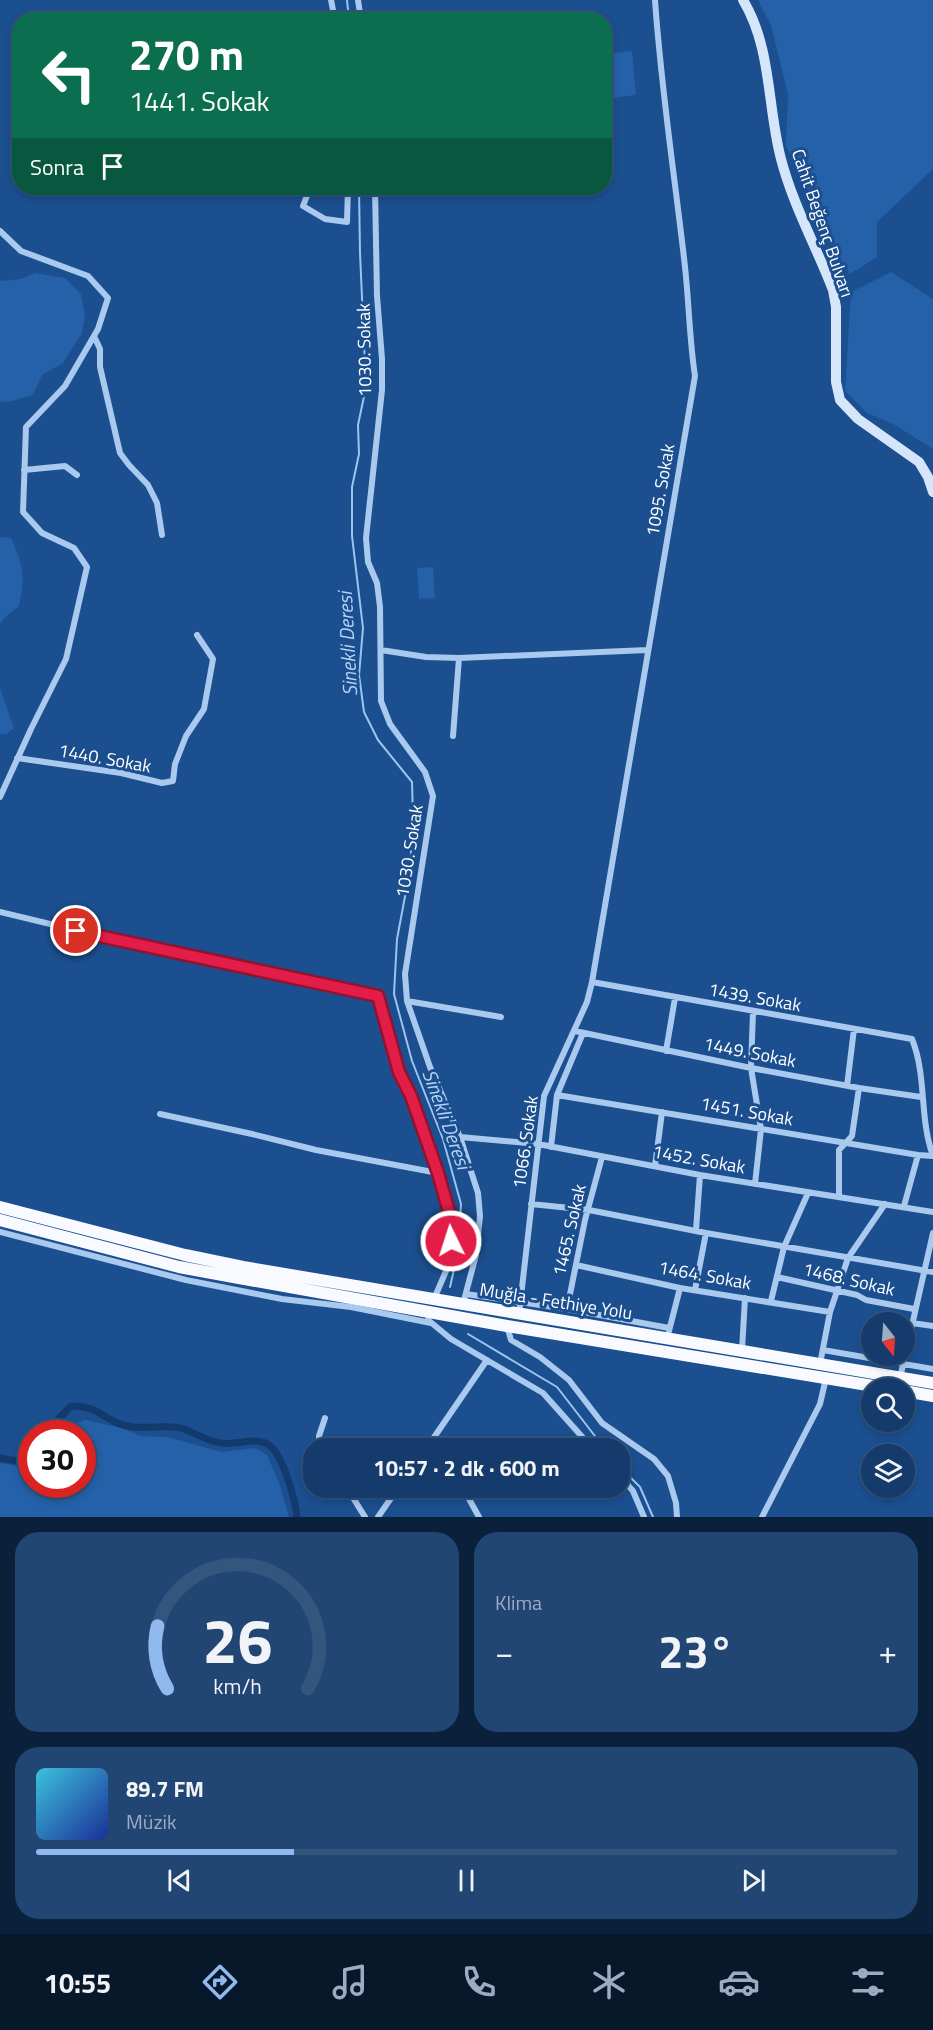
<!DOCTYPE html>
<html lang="tr">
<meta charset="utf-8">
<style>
:root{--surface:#143b6b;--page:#214673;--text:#f1f3f6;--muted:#9dadc1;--line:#33557e;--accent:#90b9f0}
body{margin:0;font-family:"Titillium Web",sans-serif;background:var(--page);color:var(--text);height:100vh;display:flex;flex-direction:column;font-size:22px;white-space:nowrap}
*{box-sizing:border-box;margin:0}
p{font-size:20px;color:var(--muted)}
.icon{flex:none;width:33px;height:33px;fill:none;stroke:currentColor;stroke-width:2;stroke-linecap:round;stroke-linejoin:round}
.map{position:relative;height:1517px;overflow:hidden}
.panel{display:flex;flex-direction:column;gap:15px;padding:15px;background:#0b203b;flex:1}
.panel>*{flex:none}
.guide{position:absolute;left:12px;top:12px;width:600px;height:183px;border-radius:24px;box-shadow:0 3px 9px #0003,0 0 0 2px var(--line);background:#0b6e4f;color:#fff;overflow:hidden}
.needle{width:39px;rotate:163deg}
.tools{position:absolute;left:861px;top:1312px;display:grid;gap:12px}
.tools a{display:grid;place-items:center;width:54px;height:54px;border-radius:50%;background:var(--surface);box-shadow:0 3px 9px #0003,0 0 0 2px var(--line);font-size:30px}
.speed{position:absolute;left:18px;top:1420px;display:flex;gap:12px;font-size:30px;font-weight:700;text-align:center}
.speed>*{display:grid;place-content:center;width:78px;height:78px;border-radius:50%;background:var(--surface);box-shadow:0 3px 9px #0003,0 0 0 2px var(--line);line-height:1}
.speed .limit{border:9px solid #d22;background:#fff;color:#111}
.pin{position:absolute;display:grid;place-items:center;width:51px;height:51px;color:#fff;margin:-26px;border:3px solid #fff;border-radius:50%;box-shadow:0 2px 6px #0007}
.me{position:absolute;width:66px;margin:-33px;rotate:356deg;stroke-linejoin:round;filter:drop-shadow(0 0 4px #0008)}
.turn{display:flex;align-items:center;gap:21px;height:126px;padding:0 18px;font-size:27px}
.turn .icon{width:78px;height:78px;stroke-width:2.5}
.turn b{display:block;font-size:42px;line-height:51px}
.then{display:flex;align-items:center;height:57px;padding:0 18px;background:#0003;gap:12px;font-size:22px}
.big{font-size:45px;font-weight:700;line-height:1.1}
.panel .card{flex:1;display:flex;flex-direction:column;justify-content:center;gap:9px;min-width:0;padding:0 21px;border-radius:24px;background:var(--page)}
.panel .dial{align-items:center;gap:0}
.dial svg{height:156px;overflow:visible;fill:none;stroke:var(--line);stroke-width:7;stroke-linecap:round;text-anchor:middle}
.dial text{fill:var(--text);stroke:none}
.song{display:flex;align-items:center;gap:18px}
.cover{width:72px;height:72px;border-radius:9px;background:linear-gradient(135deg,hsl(190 70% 55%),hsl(230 70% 35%))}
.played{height:6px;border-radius:3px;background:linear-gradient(90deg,var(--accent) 30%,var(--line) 30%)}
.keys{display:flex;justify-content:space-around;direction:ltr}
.heat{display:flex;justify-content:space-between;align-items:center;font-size:33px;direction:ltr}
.panel .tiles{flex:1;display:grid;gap:15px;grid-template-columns:1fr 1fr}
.card:last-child{grid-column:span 2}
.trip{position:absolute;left:303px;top:1438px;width:327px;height:60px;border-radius:24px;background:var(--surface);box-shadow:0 3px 9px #0003,0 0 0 2px var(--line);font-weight:700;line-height:60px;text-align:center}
.tab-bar{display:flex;height:96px;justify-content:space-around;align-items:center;background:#08182b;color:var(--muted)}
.tab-bar .icon{width:42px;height:42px}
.tab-bar .selected{color:var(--accent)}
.tab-bar b{font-size:27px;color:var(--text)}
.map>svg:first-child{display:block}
</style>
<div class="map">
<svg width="933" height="1517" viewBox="0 0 933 1517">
<rect width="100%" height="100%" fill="#1b4f8f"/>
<path fill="#2461a8" d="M758,0H933V169L877,222V257L850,274L811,210L786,145L788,95L771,25Z
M632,51L636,95L611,98L606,54Z
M891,272L933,299V449L893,424L867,413L845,391L851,292Z
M35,273L65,278L81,294L85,316L82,333L63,363L42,375L33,395L12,401L0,402V281L21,279Z
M0,537L11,538C24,566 25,576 19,606L4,618L0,624Z
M433,567L435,598L419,599L417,568Z
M0,688L14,728L6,734H0Z
M85,1420L122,1428L140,1436L167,1437L222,1452L255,1448L267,1455L280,1485L289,1517H0V1463L29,1468L31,1467L32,1485H82V1434H62L66,1428Z"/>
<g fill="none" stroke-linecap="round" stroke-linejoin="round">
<path stroke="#9cc4f0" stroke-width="2" d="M347,0L349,20
M359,188L360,253L366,387L358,425L359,454L352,487V536L363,628L359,675L364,712L378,740L412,782L413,817L410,870L397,939L394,994L412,1061L443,1139L461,1204L458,1252L450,1287
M468,1334L557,1387L605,1449
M620,1467L640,1487L653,1517"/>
<path stroke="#123a6d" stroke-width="7" d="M49,1434L51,1427L71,1406C100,1406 103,1420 126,1426C144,1430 164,1424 181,1428C193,1432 204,1439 216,1442C234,1448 254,1435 269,1445C283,1454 295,1500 297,1517
M0,1458C11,1460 22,1463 32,1458"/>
<path stroke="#a9c9ee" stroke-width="6" d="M331,0L335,20
M358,0L361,20
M310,188L303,206L325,219L347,222L348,188
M375,188L377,296L382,359V390L366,538L368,562L377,583L380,607L381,701L390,724L425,772L433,796L405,974L407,1001L430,1067L460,1137L478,1193L480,1216L476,1255L463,1304
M0,231L21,251L88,276L108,298L98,329L65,386L26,427L23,512L42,533L74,548L87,567L66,659L31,729L0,797
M94,336L100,349V367L120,453L129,465L148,485L157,503L162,535
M24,470L65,466L77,475
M381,650L426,657L459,658L647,650
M453,736L459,658
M17,758L121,773L162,783L173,781L175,764L186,736L204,709L213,659L197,635
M0,912L154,949L378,997L399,1072L411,1096L438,1173L451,1219V1241L446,1271L434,1299
M592,982L912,1039C927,1076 919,1118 933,1156
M407,1001L501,1017
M753,1012L751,1068L761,1129L755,1184
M575,1031L751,1068L859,1088L921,1097
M666,1051L675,998
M847,1086L854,1029
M557,1095L918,1155L933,1156
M160,1114L252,1134L316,1150L438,1173
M460,1137L538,1144L700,1175L933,1212
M551,1147L557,1095L583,1033
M655,1166L662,1112
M839,1197V1150L852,1136L859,1088
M531,1204L589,1210L706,1233L933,1272
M904,1206L918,1155
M696,1230L700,1175
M0,1232L186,1280L282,1299L351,1307L431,1323
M576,1265L680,1288L830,1312
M777,1277L857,1295L866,1300L914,1309
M695,1290L706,1233
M466,1294L567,1309L669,1328
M771,1301L784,1247L808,1193
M567,1309L585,1220L602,1157
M519,1314L544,1096L587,1002L592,982L695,376C689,337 689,298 684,258C674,172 661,87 655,0
M428,1320L451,1339L543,1393L593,1449
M912,1323L933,1326
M507,1326L511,1340L540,1357L569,1380L602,1423L654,1459L668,1476L676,1503L677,1517
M669,1331L680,1288
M742,1350L745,1298
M823,1350L933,1369
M820,1364L830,1312L848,1258L885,1204
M900,1378L933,1233
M319,1449V1436L325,1418
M426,1449L487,1360
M620,1476L633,1491L644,1517
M347,1488L365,1517
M463,1488L479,1517
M378,1517L398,1488
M762,1517L820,1404L826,1378"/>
<path stroke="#d6e6fa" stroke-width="10" d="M743,0C772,48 767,106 781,159C793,205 816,246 833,290L836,307V382L840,400L858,419L919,462L928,477L933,492"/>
<path stroke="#f8faff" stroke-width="12" d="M0,1207L185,1255L243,1267L933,1383
M0,1220L179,1267L239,1278L507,1326L892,1389
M904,1391L933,1396"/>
</g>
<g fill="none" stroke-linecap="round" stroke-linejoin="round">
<defs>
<path id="route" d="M76,931L378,996L399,1072L411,1096L438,1173L451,1219V1241"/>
</defs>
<use href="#route" stroke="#92132f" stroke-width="15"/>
<use href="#route" stroke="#e11d48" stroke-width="10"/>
</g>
<g text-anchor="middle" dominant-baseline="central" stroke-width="6" stroke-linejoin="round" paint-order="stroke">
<g font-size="18" fill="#fff" stroke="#1b4f8f">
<text transform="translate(823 223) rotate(71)">Cahit Beğenç Bulvarı</text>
<text transform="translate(364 350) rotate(-91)">1030. Sokak</text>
<text transform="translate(660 490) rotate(-80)">1095. Sokak</text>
<text transform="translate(105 758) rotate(10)">1440. Sokak</text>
<text transform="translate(409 851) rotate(-81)">1030. Sokak</text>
<text transform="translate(755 997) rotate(10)">1439. Sokak</text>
<text transform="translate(750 1052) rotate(11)">1449. Sokak</text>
<text transform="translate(747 1111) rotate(10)">1451. Sokak</text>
<text transform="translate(525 1142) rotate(-82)">1066. Sokak</text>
<text transform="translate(699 1159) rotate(10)">1452. Sokak</text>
<text transform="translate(569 1230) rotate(-77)">1465. Sokak</text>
<text transform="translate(705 1275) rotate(10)">1464. Sokak</text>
<text transform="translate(849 1279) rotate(13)">1468. Sokak</text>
<text transform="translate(556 1301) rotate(9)">Muğla - Fethiye Yolu</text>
</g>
<g font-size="20" font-style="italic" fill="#b5d3f5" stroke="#1b4f8f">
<text transform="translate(347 644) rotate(-93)">Sinekli Deresi</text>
<text transform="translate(447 1119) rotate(70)">Sinekli Deresi</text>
</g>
</g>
</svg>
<div class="tools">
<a><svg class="needle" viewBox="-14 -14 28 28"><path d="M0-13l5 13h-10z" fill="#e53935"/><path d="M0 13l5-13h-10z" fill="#9dadc1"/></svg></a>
<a><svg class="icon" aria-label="search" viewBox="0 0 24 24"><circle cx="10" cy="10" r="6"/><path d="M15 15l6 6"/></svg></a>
<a><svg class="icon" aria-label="layers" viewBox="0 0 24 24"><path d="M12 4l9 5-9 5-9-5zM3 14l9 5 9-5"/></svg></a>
</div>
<div class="speed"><div class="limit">30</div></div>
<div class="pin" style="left:76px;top:931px;background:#d93025"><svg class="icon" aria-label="arrive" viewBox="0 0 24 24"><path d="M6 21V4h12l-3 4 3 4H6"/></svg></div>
<svg class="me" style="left:451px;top:1241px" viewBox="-20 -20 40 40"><circle r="17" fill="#e11d48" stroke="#fff" stroke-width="3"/><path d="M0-11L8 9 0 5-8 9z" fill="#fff"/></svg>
<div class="trip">10:57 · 2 dk · 600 m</div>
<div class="guide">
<div class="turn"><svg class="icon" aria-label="left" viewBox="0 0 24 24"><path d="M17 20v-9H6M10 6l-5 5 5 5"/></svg><div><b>270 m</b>1441. Sokak</div></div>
<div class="then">Sonra<svg class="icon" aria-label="arrive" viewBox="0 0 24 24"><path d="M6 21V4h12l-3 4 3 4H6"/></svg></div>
</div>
</div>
<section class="panel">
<div class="tiles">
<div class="card dial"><svg viewBox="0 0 100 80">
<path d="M14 69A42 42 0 1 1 86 69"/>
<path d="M14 69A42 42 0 0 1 9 37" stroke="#90b9f0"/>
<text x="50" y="56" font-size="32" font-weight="700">26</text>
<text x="50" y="72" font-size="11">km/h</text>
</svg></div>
<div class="card"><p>Klima</p>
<div class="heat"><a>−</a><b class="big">23°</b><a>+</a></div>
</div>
<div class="card">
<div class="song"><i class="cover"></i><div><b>89.7 FM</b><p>Müzik</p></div></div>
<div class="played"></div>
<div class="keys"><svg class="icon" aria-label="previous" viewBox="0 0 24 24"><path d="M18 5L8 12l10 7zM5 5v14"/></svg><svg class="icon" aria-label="pause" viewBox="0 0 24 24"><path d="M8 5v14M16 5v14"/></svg><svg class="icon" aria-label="next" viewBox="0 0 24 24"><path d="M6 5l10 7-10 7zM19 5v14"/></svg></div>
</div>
</div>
</section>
<nav class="tab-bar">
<b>10:55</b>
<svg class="icon selected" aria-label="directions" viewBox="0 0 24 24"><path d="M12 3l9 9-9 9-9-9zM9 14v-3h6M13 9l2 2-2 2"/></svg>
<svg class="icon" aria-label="music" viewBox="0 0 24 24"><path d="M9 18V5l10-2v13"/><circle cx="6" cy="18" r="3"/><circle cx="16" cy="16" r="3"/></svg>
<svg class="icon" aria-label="phone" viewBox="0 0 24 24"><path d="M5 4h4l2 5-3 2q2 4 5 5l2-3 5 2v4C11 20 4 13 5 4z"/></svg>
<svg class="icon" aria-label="climate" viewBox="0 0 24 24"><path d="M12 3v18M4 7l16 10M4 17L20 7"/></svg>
<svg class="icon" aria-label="car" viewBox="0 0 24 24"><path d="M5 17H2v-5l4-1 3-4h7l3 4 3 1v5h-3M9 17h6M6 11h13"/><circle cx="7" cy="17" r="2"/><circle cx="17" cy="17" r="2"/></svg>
<svg class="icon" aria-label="filters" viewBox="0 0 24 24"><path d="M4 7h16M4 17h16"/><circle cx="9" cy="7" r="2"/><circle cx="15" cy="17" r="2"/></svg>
</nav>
